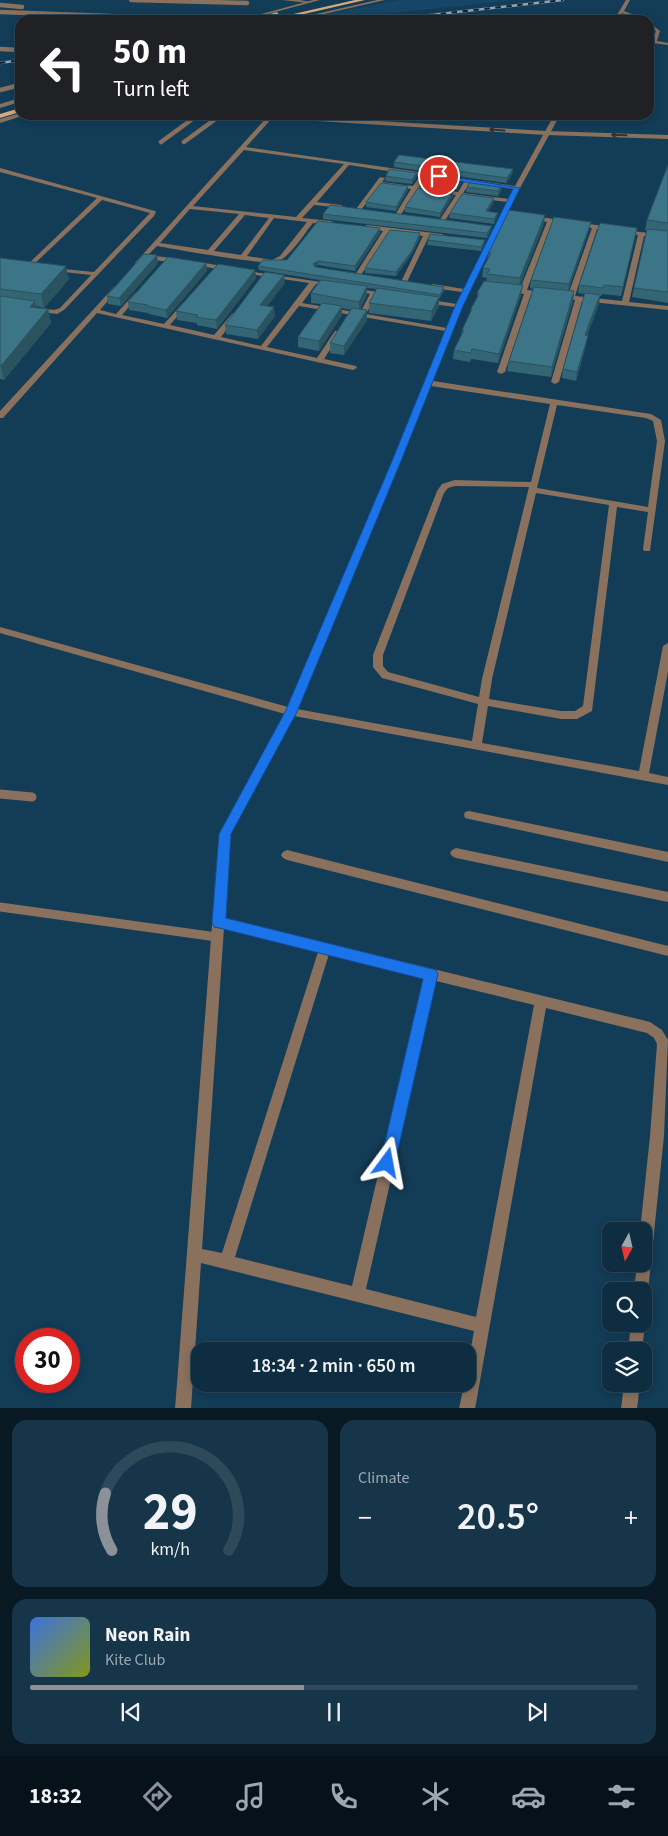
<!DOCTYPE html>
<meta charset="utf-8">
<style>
:root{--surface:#0e2d41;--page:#173548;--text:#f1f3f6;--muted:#9ba8b1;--line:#2e495a;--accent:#8c9099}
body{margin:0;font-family:"Source Sans 3",sans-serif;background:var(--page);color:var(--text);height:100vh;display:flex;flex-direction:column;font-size:19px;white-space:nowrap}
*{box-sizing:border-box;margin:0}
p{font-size:16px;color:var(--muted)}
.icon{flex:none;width:28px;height:28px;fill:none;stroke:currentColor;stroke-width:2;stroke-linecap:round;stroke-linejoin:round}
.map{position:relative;height:1408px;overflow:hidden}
.sheet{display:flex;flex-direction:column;gap:12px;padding:12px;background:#081924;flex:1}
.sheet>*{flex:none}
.top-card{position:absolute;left:15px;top:15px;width:639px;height:105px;border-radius:15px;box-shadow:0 2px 8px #0003,0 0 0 1px var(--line);background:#202124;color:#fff;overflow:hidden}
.needle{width:32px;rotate:188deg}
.fabs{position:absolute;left:602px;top:1222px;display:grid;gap:10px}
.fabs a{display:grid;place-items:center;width:50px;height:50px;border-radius:10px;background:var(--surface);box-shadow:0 2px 8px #0003,0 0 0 1px var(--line);font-size:25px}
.speed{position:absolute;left:15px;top:1328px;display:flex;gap:10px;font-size:25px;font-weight:700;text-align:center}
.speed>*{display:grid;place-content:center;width:65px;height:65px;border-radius:50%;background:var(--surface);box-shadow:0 2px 8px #0003,0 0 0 1px var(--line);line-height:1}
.speed .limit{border:8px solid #d22;background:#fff;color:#111}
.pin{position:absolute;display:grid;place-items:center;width:42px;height:42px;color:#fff;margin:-21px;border:2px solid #fff;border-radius:50%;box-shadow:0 1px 5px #0007}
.me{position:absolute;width:55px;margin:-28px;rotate:13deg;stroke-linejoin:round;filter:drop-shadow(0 0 4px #0008)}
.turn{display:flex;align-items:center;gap:18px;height:105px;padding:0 15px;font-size:22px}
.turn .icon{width:65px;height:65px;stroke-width:2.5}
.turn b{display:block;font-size:35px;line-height:42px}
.big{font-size:38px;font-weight:600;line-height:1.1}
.sheet .card{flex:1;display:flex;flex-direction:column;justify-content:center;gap:8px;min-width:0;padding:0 18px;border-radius:15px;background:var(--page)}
.sheet .dial{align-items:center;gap:0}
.dial svg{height:130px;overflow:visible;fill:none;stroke:var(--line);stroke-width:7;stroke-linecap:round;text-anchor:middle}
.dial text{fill:var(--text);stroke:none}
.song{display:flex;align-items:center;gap:15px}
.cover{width:60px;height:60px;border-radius:8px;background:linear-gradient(135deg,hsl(220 70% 55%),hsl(70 70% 35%))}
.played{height:5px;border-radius:2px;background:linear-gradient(90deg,var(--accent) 45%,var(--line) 45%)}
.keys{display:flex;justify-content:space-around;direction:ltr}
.heat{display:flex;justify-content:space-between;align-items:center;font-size:28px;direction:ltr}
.sheet .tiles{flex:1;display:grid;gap:12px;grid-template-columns:1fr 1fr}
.card:last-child{grid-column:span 2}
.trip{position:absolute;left:191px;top:1342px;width:285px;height:50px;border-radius:15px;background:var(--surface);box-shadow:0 2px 8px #0003,0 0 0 1px var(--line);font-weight:600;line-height:50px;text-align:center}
.tab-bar{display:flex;height:80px;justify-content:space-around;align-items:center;background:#06121a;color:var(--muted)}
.tab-bar .icon{width:35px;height:35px}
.tab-bar .selected{color:var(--accent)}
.tab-bar b{font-size:22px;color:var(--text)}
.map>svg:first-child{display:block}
</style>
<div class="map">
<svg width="668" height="1409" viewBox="0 0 668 1409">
<rect width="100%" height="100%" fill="#133c57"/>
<path fill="#154667" d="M399,0H515L329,20H321L318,16Z"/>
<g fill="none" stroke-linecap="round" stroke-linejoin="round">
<path stroke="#89715d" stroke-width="4.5" d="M131,0L247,3
M0,5L22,7
M0,12L218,20
M0,49L20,50
M0,90L20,85
M161,142L198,115
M184,142L221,115"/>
<path stroke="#89715d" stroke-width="9" d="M0,794L32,797
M0,907L217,937"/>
<path fill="#89715d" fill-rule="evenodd" d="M282,0H300L311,2L309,3Z
M626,0H630L624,11L647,20H641L622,13L618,20H614Z
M649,22L660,31L657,41L668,43V45L652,43L656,31L649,25Z
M269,115H275L246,147L515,186L554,115H560L520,188L462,306L433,381L651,414L661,420L665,441L650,551H644L643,549L648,512L617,507L592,711L577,719H561L488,706L482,743L639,771L663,646L668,643V672L649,773L668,777V785L294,716L231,834L225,918L650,1022L662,1030L668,1040L664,1136L648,1291L646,1296L644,1297V1291H634L637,1264H644V1231H640L650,1136L657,1044L654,1038L647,1033L546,1008L475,1409H459L464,1384H468V1364L474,1331L201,1263L191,1409H175L219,834L285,714L0,633V627L288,707L393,461L445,331L299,306L267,347L317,358L335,331H339L341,332L324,359L356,366L357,368L353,370L97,313L3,418H0V411L114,287L116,286L119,288L100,310L116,314L135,293L137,292L140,294L122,315L164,324L183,303L185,302L188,304L170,325L214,335L232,314L234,313L237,315L221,337L261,346L309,283L243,273L240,271L241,270L334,284L335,285L332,287L316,284L302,303L360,313L370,294L352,290V288L391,294L392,295L389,297L376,295L366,314L447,328L455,307L425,303L422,301L425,299L457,304L462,292L433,288L430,286L433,284L464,289L507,202L461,196L444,222L442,223L439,221L456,195L417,190L400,216L398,217L395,215L411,189L380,185L361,210L356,209L380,177L385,178L382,182L413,186L420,176L349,165L317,202L341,205L343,206V208L314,205L302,218L331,221L333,222V224L313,223C303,235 292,255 277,262C269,266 173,249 157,246L148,255L179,259L182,261L179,263L145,259L139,265H135V263ZM244,150L344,164L296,217L193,206ZM425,176L464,182L458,192L419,187ZM470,183L513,189L509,199L463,193ZM190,209L239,214L208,250L160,243ZM245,215L269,218L241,255L214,251ZM274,218L307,222L280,256L272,260L247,256ZM431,386L550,404L531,482L455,480L442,484L437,491L373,655V667L382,678L478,704L472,741L297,709ZM557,405L646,418L653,421L657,441L648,507L537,488ZM455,486L529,487L482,679L479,697L388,672L383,666V655L444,493L448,488ZM536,493L609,505L583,706L575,711H561L489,699L492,679ZM224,928L318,952L222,1253L202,1249ZM329,954L424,978L352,1286L235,1257ZM436,981L534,1005L476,1317L366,1289Z
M0,168L155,211L156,212L154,216L64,310L57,314L34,311L33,310C41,305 51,313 60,308L91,275L55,271L52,269L53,268L94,272L150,213L102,200L31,267H27V265L97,198L0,172Z
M533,216L610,227L613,229L610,231L597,229L575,296L622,301L638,235L622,232V230L668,235V239L644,236L629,302L668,306V310L582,301L559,382L555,384L551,382L575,300L559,298L556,296L559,294L568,295L592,228L552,223L527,290L545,292L548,294L545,296L531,294L505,372L501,374L497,372L524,294L510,292L507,290L510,288L520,289L547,222L531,219L530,218Z
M367,225L442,234L445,236L442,238L429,236L407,282L404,284L401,282L423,236L389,232L361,275L358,277L355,275L383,231L365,228V226Z
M193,261L228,267L231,269L228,271L191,264L190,263Z
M469,811L668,852V862L469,819L465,818L464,815L465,812Z
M456,848L668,892V902L456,858L452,856L450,853L452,850Z
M287,850L668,946V956L287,860L283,858L281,855L283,852Z
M644,1320L645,1324L642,1351H628L631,1324H644Z
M624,1384H640L637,1409H621Z"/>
<path fill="#89715d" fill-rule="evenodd" d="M313,0H320L246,20H239Z
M377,0H385L298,20H290Z
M20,98V102L0,108V104Z
M20,113V115H23L22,116L0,123V119Z
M247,115H276L546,131L668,135V139L546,135L250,117Z"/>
<path fill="#d8a87f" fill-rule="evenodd" d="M355,0H365L278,20H267Z
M277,12L279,15L260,20H250Z
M20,108V112L0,118V114Z"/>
<defs>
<path id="rail" d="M386,20L563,0
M0,63L20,60"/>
</defs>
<use href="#rail" stroke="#8aa6ba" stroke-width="2.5"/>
<use href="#rail" stroke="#10212e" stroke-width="2" stroke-dasharray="5.5" stroke-linecap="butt"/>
</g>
<path fill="#346575" d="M394,162L513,169L512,174L506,183L394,167Z
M668,165V303L632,297L647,230H645L647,220Z
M417,173V177L412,184L385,181L386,176Z
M422,181L461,183L457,190L422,185Z
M502,185V189L498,196L466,192L467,187Z
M408,190L396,211L366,207V202Z
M453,196L440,217L405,212V207Z
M494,198V202L488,211L497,217L494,224L449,218L450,213Z
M323,214L491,230L487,238L323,219Z
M544,224L520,285L521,295L498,363L471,359L470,362L453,359L454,350L461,336L462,330L470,313L471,309L477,297V293L486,281L487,278L482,277L483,268L487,261L488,253Z
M380,228V233L355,271L318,265L316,267L444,291L439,299V306L431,321L369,313V303L377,289L367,288V295L360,309L367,310V320L344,355L330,353V343L351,310L342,308V315L319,351L298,347V337L321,304L311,303V293L320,280L259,270L258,266L287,260Z
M637,228L621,296L602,294L601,296H600L599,304L587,336L586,345L576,381L562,378L563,369L585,294L578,293L579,285Z
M589,230L568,291H574L573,301L551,377L507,371L509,361L533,289L530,288L531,280Z
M420,233V238L411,255L396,276L365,273V268Z
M428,240L484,245L481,251L427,245Z
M0,258L69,279L44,308L36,306L37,308L48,309L51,323L4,380L0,379Z
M158,263L121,306L108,304L107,296Z
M206,263L207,271L167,318L149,314L148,313L129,310L128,302Z
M255,270L256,278L217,329L197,325V323L177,320L176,311Z
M285,283L267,306L275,316L258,339L226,334L225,325Z"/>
<path fill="#2b525f" d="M513,169L512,174L506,183L507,178Z
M417,173V177L412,184V180Z
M461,179V183L457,190V186Z
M502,185V189L498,196V191Z
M408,186V190L396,211V207Z
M453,192V196L440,217V213Z
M494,198V202L485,215L486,211Z
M498,213L497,217L494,224V219Z
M545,215L544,224L519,287L520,278Z
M591,222L589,230L568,292L569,284Z
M492,226L491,230L487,238V233Z
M380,228V233L355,271V266Z
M420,233V238L411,255L396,276V272Z
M485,240L484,245L481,251V247Z
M157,255L158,263L121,306L119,298Z
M318,261V265L313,269V264Z
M206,263L207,271L167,318L166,310Z
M66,266L69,279L44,308L41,294Z
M255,270L256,278L217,329L216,320Z
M284,275L285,283L261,313L260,305Z
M523,285L521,295L498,363L499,354Z
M367,286V295L359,311V302Z
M444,287V291L439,299L440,295Z
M574,291L573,301L551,377L552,367Z
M600,295L599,304L584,345L585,335Z
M439,297V306L431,321L432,311Z
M35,301L38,315L30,307Z
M342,306V315L319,351V341Z
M274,307L275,316L258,339L257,330Z
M48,309L51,323L4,380L1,366Z
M367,310V320L344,355V346Z
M588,336L586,345L576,381L577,372Z"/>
<path fill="#3d7588" stroke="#2b525f" d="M399,155L513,169L507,178L394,162Z
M668,165V223L647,220Z
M389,169L417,173L412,180L386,176Z
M426,174L461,179L457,186L422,181Z
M471,181L502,185L498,191L467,187Z
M381,183L408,186L396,207L366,202Z
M418,188L453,192L440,213L405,207Z
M462,194L494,198L486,211L498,213L494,219L450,213Z
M330,205L492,226L487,233L323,214Z
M508,210L545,215L520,278L487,274L490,269L483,268L491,253H488Z
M554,217L591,222L569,284L531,280Z
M318,221L380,228L355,266L318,261L313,264L315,267L444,287L440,295L258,266L263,260H287Z
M600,223L637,228L623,287L604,285L603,288L579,285Z
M647,229L668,231V292L634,288Z
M390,230L420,233L412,251L396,272L365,268Z
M430,234L485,240L481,247L428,240Z
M144,254L157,255L119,298L107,296Z
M168,257L206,263L166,310L147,306L148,305L128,302Z
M0,258L66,266L41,294L0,289Z
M218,264L255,270L216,320L196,317L198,315L176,311Z
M265,272L284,275L260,305L274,307L257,330L225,325Z
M321,280L367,286L359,302L311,293Z
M484,281L523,285L499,354L472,349L471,353L454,350L464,330H462L472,309H471L479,294L477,293Z
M534,287L574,291L552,367L509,361Z
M377,288L439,297L432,311L369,303Z
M585,293L600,295L585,335L588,336L577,372L563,369Z
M0,296L35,301L30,307L48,309L1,366H0Z
M322,303L342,306L319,341L298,337Z
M352,308L367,310L344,346L330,343Z"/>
<defs><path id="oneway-shaft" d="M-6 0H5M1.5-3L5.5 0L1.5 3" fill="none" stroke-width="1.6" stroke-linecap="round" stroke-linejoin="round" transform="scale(1.25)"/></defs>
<g stroke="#2e353a">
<use href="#oneway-shaft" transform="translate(497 130) rotate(-176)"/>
<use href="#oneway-shaft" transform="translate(619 135) rotate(-178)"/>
</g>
<path fill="#1a73e8" stroke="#114b97" d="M439,175L520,188L463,306L401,461L297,712L231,834L226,918L436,970L438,974L395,1163L393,1168L387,1171L382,1168L380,1163L423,979L219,928L214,927L212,922L219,834L285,712L392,461L455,306L513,189L437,178L436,176Z"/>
</svg>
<div class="fabs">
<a><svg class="needle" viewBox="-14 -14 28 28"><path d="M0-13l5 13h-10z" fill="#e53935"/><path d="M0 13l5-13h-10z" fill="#9ba8b1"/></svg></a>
<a><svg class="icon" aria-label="search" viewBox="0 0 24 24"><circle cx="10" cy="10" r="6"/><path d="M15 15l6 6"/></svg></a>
<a><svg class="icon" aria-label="layers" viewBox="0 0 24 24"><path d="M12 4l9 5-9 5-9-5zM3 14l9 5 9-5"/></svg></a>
</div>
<div class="speed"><div class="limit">30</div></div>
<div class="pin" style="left:439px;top:176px;background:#d93025"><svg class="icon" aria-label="arrive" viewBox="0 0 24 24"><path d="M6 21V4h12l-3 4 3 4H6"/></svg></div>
<svg class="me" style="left:387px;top:1163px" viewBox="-20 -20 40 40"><path d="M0-17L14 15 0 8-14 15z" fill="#1a73e8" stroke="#fff" stroke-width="4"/></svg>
<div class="trip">18:34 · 2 min · 650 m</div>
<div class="top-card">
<div class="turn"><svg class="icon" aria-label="left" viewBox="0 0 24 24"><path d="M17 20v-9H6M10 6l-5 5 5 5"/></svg><div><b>50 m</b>Turn left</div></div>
</div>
</div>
<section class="sheet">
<div class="tiles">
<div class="card dial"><svg viewBox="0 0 100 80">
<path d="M14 69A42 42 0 1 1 86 69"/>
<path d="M14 69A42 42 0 0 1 10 34" stroke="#8c9099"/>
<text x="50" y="56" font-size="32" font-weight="700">29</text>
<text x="50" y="72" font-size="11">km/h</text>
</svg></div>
<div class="card"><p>Climate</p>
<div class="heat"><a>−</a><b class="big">20.5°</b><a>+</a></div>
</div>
<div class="card">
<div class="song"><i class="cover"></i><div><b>Neon Rain</b><p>Kite Club</p></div></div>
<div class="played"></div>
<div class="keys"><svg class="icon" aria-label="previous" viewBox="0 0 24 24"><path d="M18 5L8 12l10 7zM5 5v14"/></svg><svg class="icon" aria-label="pause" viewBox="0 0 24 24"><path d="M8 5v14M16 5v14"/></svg><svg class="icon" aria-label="next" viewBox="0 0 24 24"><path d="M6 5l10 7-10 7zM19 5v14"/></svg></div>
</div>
</div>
</section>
<nav class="tab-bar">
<b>18:32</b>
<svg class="icon selected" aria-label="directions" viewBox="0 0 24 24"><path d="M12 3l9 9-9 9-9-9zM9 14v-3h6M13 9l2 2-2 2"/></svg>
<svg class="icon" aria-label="music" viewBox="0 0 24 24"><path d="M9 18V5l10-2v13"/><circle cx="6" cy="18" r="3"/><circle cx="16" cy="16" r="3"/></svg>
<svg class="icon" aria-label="phone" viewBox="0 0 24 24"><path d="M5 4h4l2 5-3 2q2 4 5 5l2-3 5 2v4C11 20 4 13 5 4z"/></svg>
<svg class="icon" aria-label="climate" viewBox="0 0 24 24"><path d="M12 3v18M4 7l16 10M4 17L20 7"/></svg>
<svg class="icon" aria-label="car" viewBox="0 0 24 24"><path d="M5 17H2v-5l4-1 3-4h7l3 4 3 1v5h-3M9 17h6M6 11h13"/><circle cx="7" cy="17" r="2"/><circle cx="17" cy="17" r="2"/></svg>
<svg class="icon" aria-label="filters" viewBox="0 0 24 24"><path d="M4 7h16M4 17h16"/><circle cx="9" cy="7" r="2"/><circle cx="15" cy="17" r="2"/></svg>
</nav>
